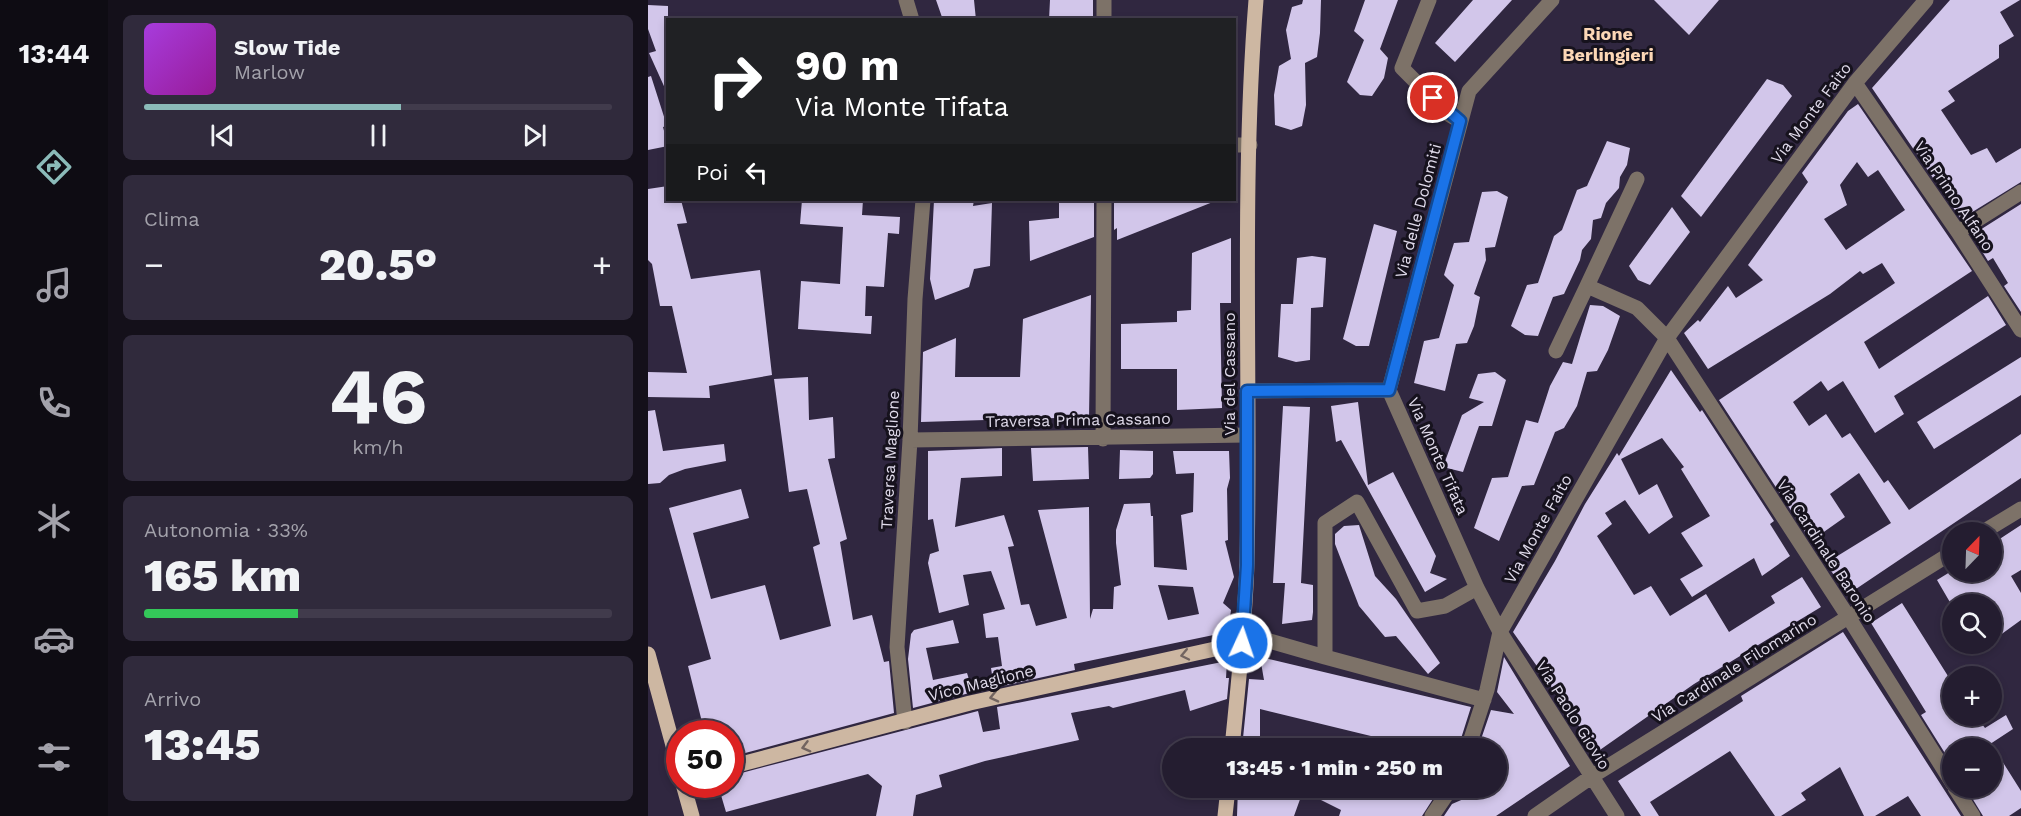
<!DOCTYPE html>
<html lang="it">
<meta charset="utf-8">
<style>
:root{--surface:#241d30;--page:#302a3c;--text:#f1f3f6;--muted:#a3a2ab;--line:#413b4c;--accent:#8bbbb9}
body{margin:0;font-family:"Work Sans",sans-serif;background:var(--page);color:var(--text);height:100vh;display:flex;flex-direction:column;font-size:22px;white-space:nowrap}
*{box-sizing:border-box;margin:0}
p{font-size:20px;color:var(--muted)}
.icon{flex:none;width:33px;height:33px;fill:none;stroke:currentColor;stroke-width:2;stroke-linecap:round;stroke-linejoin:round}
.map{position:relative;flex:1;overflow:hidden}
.panel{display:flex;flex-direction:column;gap:15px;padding:15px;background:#14101a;width:540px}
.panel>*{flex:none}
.banner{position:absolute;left:18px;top:18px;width:570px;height:183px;border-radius:0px;box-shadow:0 3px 9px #0003,0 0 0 2px var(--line);background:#202124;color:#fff;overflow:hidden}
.needle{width:39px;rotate:23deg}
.controls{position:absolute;left:1294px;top:522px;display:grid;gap:12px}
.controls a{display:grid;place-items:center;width:60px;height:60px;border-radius:50%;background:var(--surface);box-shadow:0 3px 9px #0003,0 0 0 2px var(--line);font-size:30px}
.speed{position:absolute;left:18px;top:720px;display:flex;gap:12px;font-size:30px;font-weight:700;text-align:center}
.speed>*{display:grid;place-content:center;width:78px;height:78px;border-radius:50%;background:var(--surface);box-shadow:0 3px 9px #0003,0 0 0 2px var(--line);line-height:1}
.speed .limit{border:9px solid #d22;background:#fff;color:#111}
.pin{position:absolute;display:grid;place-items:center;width:51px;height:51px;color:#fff;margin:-26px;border:3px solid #fff;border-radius:50%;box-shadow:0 2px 6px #0007}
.me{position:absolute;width:66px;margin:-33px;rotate:3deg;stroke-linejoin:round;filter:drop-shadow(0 0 4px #0008)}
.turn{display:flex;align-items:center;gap:21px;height:126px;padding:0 30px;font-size:27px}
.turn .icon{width:78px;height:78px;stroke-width:2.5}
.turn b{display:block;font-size:42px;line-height:51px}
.then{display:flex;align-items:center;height:57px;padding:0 30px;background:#0003;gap:12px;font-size:22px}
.big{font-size:45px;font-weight:800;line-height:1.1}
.panel .widget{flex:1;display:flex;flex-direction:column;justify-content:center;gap:9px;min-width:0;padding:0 21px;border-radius:9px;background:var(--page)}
.panel .dial{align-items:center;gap:0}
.dial b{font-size:78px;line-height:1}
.song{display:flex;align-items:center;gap:18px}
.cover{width:72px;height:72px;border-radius:9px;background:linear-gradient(135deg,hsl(280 70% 55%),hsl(300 70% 35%))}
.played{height:6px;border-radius:3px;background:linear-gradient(90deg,var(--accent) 55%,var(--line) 55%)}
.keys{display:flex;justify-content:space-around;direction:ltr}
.heat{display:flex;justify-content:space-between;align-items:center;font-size:33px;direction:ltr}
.charge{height:9px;border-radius:4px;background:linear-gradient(90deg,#34c759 33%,var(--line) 0)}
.trip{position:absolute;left:514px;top:738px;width:345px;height:60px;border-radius:30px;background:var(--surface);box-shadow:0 3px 9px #0003,0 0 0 2px var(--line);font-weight:800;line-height:60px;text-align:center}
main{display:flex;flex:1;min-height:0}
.tab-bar{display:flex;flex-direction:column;width:108px;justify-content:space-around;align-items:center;background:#0e0c13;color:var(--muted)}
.tab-bar .icon{width:42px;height:42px}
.tab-bar .on{color:var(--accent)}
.tab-bar b{font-size:27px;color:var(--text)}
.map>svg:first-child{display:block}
</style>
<main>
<nav class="tab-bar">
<b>13:44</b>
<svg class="icon on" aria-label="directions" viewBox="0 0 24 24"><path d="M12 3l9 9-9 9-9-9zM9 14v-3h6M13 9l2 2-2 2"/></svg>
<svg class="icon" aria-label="music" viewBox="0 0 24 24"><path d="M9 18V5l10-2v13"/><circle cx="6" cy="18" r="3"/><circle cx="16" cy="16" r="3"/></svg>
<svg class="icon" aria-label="phone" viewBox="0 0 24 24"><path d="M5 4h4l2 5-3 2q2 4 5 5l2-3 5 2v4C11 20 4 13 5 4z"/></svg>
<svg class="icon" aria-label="climate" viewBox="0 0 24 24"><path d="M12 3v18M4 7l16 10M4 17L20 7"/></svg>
<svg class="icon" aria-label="car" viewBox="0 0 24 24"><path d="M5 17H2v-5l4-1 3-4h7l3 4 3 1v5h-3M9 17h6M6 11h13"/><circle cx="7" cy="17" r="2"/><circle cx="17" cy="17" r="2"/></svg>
<svg class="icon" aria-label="filters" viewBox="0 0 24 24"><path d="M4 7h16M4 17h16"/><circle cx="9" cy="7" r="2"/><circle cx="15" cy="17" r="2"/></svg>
</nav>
<section class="panel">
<div class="widget">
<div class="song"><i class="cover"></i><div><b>Slow Tide</b><p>Marlow</p></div></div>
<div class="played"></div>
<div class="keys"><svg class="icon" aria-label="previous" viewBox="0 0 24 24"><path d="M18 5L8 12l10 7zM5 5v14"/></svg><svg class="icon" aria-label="pause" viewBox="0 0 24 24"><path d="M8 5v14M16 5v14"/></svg><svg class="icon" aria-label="next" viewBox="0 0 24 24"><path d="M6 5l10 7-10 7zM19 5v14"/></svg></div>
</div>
<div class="widget"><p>Clima</p>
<div class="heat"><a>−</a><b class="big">20.5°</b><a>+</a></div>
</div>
<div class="widget dial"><b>46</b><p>km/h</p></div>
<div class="widget"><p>Autonomia · 33%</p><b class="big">165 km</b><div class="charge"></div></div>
<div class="widget"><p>Arrivo</p><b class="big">13:45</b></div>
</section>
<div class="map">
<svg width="1373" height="816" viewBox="0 0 1373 816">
<rect width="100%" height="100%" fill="#302740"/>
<path fill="#d2c6ea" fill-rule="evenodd" d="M288,0H326L328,20H295Z
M402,0H445V20H401Z
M655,0H673L672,33L669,57L657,63L658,105L654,126L643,130L627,125L626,95L631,66L643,59L638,30L644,7L654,4Z
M717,0H750L732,49L740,58L736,78L724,96L712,95L699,82L716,40L706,31Z
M825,0H864L807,62L787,43Z
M1006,0H1071L1041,35Z
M1302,0H1372L1352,12L1366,36L1351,45V58L1300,91L1307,101L1293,110L1323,155L1339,148L1348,163L1373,148V182L1313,219L1224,88Z
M0,5L20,6V95L1,53L8,51L0,29Z
M3,76L19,126L15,127L20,146L0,150V77Z
M1119,79L1135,85L1144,96L1053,217L1033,196Z
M1210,104L1324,271L1216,342L1231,369L1340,296L1358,325L1246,396L1256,414L1227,433L1195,381L1180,391L1173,381L1145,402L1161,426L1178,414L1194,438L1202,433L1236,483L1240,480L1261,510L1373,434V478L1199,595L1178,563L1243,523L1211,473L1182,494L1197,517L1163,541L1071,400L1247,283L1234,263L1215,274L1212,271L1182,294L1060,369L1036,333L1050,320L1052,322L1080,286L1088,298L1115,280L1100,265L1160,182L1154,173L1200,111ZM1209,162L1220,177L1230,170L1257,210L1198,250L1176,219L1199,205L1192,185Z
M959,141L982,148L979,165L972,177L971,188L958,203L953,218L945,220L943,239L934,250L932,260L916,294L905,297L890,336L877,335L863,326L879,285L890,283L906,236L914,230L929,190L939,186Z
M20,186V200H33L39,223L29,224L43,279L112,270L124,375L61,386L62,398L0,397V372L39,373L24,306H12L4,264L0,260V189Z
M849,191L860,197L847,247L837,248L838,260L826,294L832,297L826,326L819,343L808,344L797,391L766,383L776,341L791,338L806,285L796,275L806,243L821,242L834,192Z
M154,200H215L214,215L252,217L251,234L240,233L236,287L218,286L217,316H224L223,334L150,329L153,281L192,284L195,227L152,224Z
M286,200H326L325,206L344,203L342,266L326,269L321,287L287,300L282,279Z
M411,200H446V237L382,261L381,221L411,218Z
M466,200H570L469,240V228L466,230Z
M1373,204V312L1356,286L1360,283L1345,258L1340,261L1324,235Z
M1024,207L1042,232L1002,285L990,280L981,266Z
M726,224L749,231L721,346H708L695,339Z
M583,238V303H572L574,408L529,410V369H473V324L529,322V311L543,310L544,253Z
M664,256L678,258L675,307L663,308L662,360L648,362L630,357L633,304H645L649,258Z
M443,295L441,417L273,422L275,352L308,338L307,377H372L375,319Z
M942,305L955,306L972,316L960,350L949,371L939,372L929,406L916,428L907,432L886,485L874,486L851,541L826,528L844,478L860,477L878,420L890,423L902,386L915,362L924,364Z
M1373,357V395L1286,449L1269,422Z
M1023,370L1052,412L1054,410L1126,521L1122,524L1142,556L1114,576L1106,558L1044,597L1032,579L1055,566L1033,533L1062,516L1033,469L1036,467L1014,438L973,459L991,495L1009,484L1025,517L1001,534L977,500L957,513L964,524L949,536L986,595L1003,586L1022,616L1058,594L1081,632L1127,603L1123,596L1154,577L1173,607L1046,684L949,752L865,632L907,561L937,504L969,453L971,456Z
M847,372L858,380L844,426H831L815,472L795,467L814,415L836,402L821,398L830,374Z
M160,377L161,420L185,417L187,458L180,459L199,539L192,542L205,620L224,615L236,662L241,661L246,713L82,757V734H57L40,666L63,659L21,508L93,489L101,518L45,533L63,599L117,585L132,640L183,626L165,547L172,544L159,489L141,492L126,379Z
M710,402L720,485L745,472L788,556L782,573L799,579L777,592L693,440L688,442L683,406Z
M635,406L662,407L653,583L665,585V612L664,620L634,624L637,583H625Z
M7,410L15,451L76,444L78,461L37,469L21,475L12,483L0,484V411Z
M440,447L441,479L385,481L383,448Z
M354,448V476L313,478L307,527L356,515L366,546L360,547L373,605L381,604L388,626L419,618L390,510L441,507L442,619L445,609H465L466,587L473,585L468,543V530L476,504L502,503L503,516H505L506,567L539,570L533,515L545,512L546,473L528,474L525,451H581L582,478L579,489L580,540L577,541L586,577L575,603L583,610L580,632L426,664L427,670L346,688L343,668L354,666L350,637L338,638L335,614L357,609L343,571L315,575L321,605L291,613L280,563L282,554L291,551L285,519L280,520V451ZM510,585L545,587L551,614L520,620Z
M472,450L505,451V474L502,478L471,479Z
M711,525L727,576L748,599L792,663L780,674L748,636L737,637L711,606L687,544V534L696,526Z
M1373,525V570L1363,576L1373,593V620L1344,641V604H1303L1289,580L1302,572H1344V544Z
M1254,603L1305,684V716H1328L1337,728L1358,715L1365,729L1336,748H1305V766L1273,715L1278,712L1223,623Z
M305,620L311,643L278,648L285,680L319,673L325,692L265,708L260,659L263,634L266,630Z
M1195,632L1313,816H1273L1260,796L1227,816H1216L1192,767L1153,793L1158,800L1133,816H1127L1082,751L1002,802L1011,816H993L970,781L1095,701L1093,696Z
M612,657L823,707L810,748H721L727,737L612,709V737L640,748H594L601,679L616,680Z
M856,657L922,766L848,816H796L804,804L841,788H849V774L854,770L849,759V748H830L843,710L866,714L849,692Z
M579,661L578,678H581L579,699L542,711L537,690L465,708L461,706L423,713L431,740L337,761L291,775L294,787L268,795L265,816H228L234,786L220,774L78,812L70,785L82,784V776L330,711L335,732L352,729L349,707Z
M1344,745L1373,791V808L1361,816H1335L1318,788H1344Z
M590,788H792L774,816H691L693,810L655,791L646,816H589Z"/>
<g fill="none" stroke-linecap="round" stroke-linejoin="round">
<path stroke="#7d7268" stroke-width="15" d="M258,0L264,20
M781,0L754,68L800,114L812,121
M456,20V0
M1207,83L1310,232L1373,330
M586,145H602
M989,179L939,286L989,308L1019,338L1201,618L1305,784
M1310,232L1373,192
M908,351L939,286
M741,390L829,588L852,632L969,816
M741,390L821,91L904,0
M599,391L741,390
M455,439L456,200
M262,440L599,435
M1335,532L1373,509
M594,633L677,657V523L709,502L769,611L797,606L829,588
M677,657L836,700
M257,722L249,647L262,440L267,299L275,200
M820,748L839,690L852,632L1019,338L1207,83L1278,0
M1307,788L1325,816
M784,816L803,788
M887,816L943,777L1305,552"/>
<path stroke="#cdb7a2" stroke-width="15" d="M0,654L32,771
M584,748C590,687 597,625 599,563C603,376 593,187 608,0
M82,767L322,703L594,643
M35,784L44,816
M577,816L580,788"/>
</g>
<defs><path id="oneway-chevron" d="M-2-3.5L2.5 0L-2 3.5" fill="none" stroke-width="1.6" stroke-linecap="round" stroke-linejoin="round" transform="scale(1.5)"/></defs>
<g stroke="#726460">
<use href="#oneway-chevron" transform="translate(537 655) rotate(168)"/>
<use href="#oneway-chevron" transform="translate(346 697) rotate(167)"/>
<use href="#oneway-chevron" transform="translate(158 747) rotate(165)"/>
</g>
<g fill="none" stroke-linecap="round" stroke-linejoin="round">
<defs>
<path id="route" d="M594,643L599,565V391L741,390L812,121L785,98"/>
</defs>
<use href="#route" stroke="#114b97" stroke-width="15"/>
<use href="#route" stroke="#1a73e8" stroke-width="10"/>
</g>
<g text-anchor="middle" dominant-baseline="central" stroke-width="6" stroke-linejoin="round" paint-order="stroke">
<g font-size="16" fill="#e0dbeb" stroke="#16121d">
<text transform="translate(1163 113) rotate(-53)">Via Monte Faito</text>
<text transform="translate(1306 196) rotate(56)">Via Primo Alfano</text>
<text transform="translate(770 211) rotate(-75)">Via delle Dolomiti</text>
<text transform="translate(581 374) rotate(-90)">Via del Cassano</text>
<text transform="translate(430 420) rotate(-1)">Traversa Prima Cassano</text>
<text transform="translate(790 456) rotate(66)">Via Monte Tifata</text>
<text transform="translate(242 460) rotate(-87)">Traversa Maglione</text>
<text transform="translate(890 529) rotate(-61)">Via Monte Faito</text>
<text transform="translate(1178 551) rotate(57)">Via Cardinale Baronio</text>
<text transform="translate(1086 668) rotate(-32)">Via Cardinale Filomarino</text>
<text transform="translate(333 683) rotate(-14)">Vico Maglione</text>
<text transform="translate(925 715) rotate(58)">Via Paolo Giovio</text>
</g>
<g font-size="18" font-weight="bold" fill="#fcd7b6" stroke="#16121d">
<text x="960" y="33">Rione<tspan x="960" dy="21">Berlingieri</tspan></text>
</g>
</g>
</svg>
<div class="controls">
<a><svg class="needle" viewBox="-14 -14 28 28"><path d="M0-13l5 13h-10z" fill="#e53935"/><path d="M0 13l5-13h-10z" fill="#a3a2ab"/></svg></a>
<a><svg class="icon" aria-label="search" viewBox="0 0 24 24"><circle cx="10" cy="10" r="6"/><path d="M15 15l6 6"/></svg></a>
<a>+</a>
<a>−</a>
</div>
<div class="speed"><div class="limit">50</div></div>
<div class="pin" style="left:785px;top:98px;background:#d93025"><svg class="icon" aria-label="arrive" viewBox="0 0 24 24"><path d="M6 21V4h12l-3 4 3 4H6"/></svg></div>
<svg class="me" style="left:594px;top:643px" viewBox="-20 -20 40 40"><circle r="17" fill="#1a73e8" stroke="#fff" stroke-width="3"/><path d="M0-11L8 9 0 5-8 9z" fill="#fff"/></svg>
<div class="trip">13:45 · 1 min · 250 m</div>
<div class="banner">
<div class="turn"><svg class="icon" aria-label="right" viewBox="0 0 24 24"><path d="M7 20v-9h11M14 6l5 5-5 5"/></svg><div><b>90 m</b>Via Monte Tifata</div></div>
<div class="then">Poi<svg class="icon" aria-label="left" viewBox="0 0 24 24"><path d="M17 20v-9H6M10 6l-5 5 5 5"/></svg></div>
</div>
</div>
</main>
